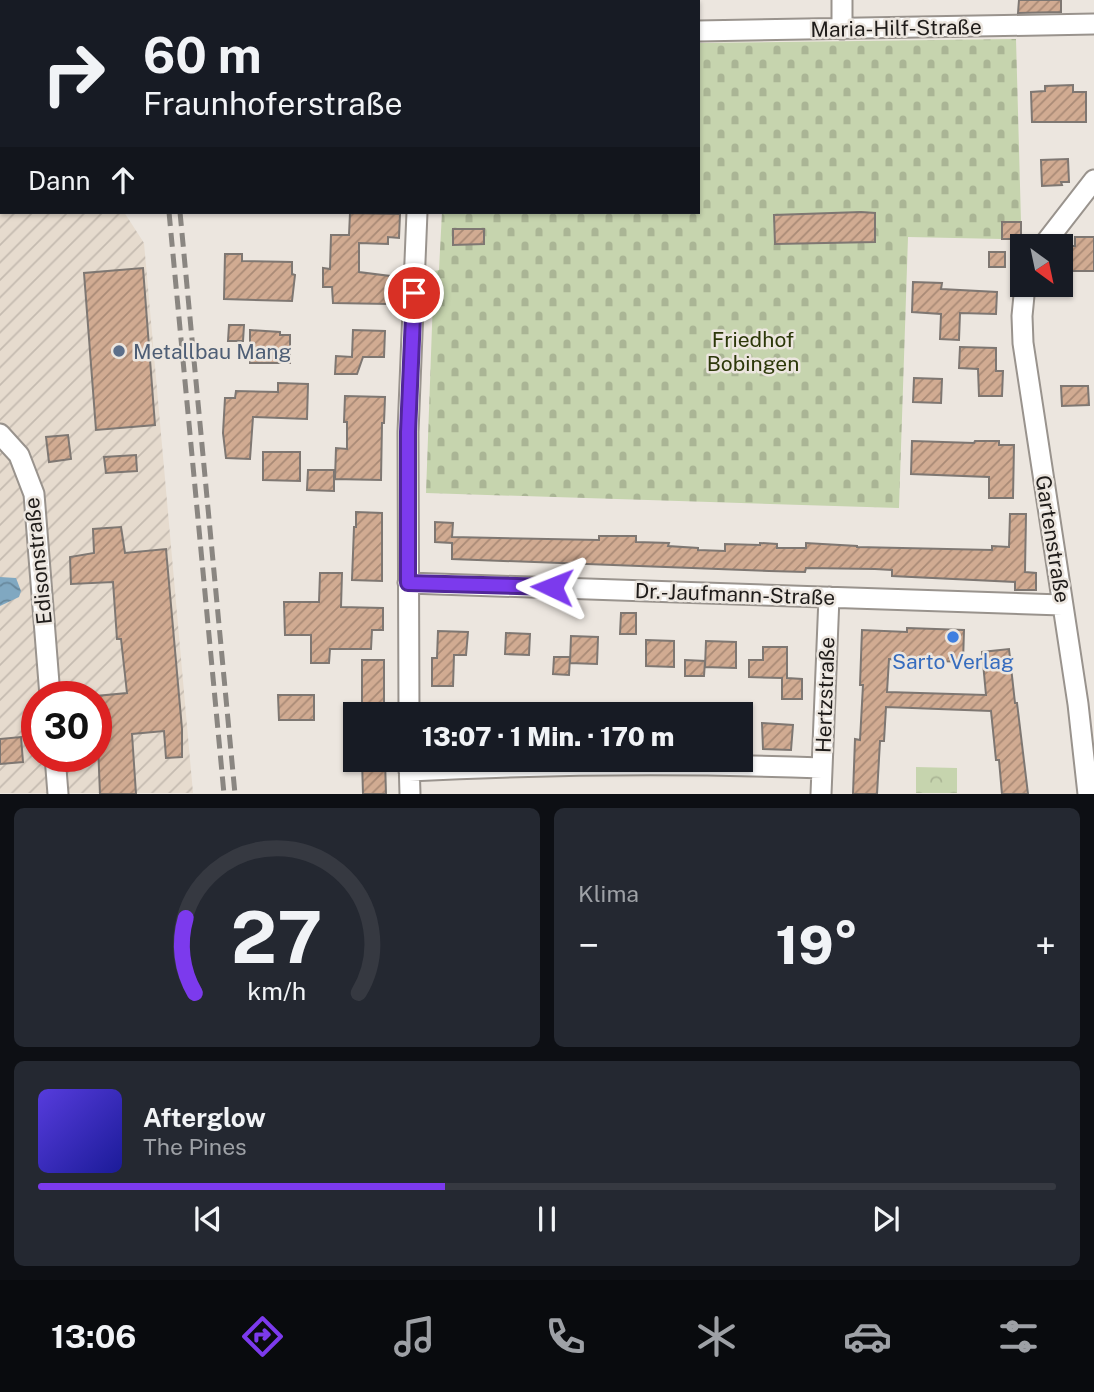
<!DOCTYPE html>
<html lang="de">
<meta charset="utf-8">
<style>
:root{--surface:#171b24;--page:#242831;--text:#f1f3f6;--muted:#9ea1a6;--line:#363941;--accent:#7c3aed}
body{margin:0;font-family:"Public Sans",sans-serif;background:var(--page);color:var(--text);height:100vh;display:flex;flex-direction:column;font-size:26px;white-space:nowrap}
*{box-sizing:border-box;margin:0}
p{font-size:23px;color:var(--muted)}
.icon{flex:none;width:38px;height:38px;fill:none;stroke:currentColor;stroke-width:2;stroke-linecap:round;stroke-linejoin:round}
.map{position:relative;height:794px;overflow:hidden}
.side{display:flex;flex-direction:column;gap:14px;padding:14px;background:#0d0f14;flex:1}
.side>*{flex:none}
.hud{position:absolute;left:0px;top:0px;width:700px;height:214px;box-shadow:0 2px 5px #0004;background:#171b24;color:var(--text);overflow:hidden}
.needle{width:46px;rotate:147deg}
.buttons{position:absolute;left:1010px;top:234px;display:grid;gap:14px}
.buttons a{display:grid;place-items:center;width:63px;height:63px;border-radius:0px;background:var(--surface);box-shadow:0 2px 5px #0004;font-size:35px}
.speed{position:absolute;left:21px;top:681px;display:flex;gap:14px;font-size:35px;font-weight:700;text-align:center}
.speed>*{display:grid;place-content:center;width:91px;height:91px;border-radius:50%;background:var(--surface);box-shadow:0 2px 5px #0004;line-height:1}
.speed .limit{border:10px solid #d22;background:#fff;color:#111}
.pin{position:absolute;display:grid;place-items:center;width:60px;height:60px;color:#fff;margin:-30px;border:4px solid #fff;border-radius:50%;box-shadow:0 2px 7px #0007}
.me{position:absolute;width:77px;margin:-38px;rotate:272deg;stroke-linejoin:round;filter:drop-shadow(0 0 5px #0008)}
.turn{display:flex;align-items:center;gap:24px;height:147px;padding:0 28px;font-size:32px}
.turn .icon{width:91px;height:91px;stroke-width:2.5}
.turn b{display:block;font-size:49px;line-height:60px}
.then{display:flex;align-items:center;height:66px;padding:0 28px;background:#0003;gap:14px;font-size:26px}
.big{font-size:52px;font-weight:800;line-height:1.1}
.side .widget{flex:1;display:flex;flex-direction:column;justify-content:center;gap:10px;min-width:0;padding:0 24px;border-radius:10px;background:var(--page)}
.side .dial{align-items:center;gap:0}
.dial svg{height:182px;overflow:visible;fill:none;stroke:var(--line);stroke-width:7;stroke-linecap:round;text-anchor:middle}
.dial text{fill:var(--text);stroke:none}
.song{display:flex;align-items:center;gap:21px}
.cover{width:84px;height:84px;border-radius:10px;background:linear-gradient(135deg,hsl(250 70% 55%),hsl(240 70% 35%))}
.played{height:7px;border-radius:4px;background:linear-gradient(90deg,var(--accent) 40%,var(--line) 40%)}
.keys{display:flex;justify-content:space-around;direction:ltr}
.heat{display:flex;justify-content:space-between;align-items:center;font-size:38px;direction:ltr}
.side .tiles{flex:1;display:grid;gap:14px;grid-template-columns:1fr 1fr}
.widget:last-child{grid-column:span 2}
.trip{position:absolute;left:343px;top:702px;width:410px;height:70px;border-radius:0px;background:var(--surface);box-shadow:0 2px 5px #0004;font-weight:800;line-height:70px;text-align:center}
.tabs{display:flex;height:112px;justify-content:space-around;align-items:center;background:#090b0e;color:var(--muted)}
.tabs .icon{width:49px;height:49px}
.tabs .active{color:var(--accent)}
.tabs b{font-size:32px;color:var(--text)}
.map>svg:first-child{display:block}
</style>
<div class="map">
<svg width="1094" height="794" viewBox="0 0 1094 794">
<defs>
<pattern id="industrial-furrows" width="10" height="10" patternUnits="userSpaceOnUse" patternTransform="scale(1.75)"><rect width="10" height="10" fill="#e6dbce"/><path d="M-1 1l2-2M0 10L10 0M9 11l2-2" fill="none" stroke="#c5bbb0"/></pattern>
<pattern id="cemetery-stones" width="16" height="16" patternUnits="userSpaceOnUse" patternTransform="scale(1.75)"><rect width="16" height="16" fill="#c6d4ae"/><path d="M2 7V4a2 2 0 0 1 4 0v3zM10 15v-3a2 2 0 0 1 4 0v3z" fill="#aab595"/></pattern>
<pattern id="park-crowns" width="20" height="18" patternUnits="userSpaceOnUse" patternTransform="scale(1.75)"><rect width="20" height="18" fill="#c6d4ae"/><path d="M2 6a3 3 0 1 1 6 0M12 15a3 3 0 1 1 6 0" fill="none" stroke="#aab595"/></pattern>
<pattern id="water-waves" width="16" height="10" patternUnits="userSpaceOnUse" patternTransform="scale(1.75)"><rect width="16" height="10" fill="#80a8c1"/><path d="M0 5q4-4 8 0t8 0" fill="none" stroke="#68889c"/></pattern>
<pattern id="building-hatch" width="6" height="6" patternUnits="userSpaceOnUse" patternTransform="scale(1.75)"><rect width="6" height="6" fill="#d1ab92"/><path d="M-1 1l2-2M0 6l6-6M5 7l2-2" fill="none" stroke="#a98a76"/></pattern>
</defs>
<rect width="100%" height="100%" fill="#ece6df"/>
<path fill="url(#industrial-furrows)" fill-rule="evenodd" d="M0,0L66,2H2V212H124L144,243L193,793H0ZM37,696H96V756H37Z"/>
<path fill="url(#cemetery-stones)" d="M1016,39L1021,222H1002V239L908,237L899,508L426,493L434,271L439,270L442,212H698V43Z"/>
<path fill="url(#park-crowns)" d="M916,767L957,768V793H916Z"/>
<path fill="url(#water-waves)" d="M0,577L16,578L21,591L19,597L0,606Z"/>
<path fill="url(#building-hatch)" stroke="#7e7772" stroke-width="2" d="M1019,0H1061V12L1018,13Z
M1073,85V92H1086V122H1032L1031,92L1045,91V86Z
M1068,159L1069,182H1061L1062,185L1042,186L1041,160Z
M861,212L875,213V242L775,244L774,215Z
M350,213L400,214L399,238L388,237V244L359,243V272L390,276L389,304L333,303L332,287H323V268L330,269L331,235H349Z
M1002,222H1021V239H1002Z
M453,229H484V244L453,245Z
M1075,237H1094V271H1070V246H1075Z
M989,252H1005V267H989Z
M225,254H242V261L292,262V274L295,275L292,301L224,299Z
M143,268L155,425L96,430L84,273Z
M913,282L942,283L941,289L997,292L996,314L960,313L959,340L940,339L941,314L912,312Z
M229,325H244L243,341H228Z
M250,330L280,332V335H290V363H250Z
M353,330L385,331L384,357H363L357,374H335L336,356L352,357Z
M960,347L996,348V371H1003L1002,396H979L978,369L959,368Z
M914,378L942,379L941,403L913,402Z
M278,383L308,384L307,419L253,417L250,459L226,458L223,433L225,398H235L236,391L278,392Z
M1061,386H1088L1089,405L1062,406Z
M345,396L385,397L384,423H382L381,480L335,479L336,448L347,449V422H344Z
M68,435L71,459L49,462L46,437Z
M912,441L974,443L975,441H999V445H1014L1013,498H989V477L911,474Z
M263,452H300V481L263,480Z
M136,455L137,471L106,473L104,457Z
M308,470H334V491L307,490Z
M356,512L382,513V581L352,580L354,527H356Z
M1010,514H1026L1025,572L1036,573V590H1015V582L892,576V570L875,569L806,568L805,572L769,571L452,559V543L435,542V522L453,523L452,537L599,540V536H636V542L669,543L668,546L698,548V550L725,551V544L760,545V543L777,544V548H806V543L857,546V547L992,550V546L1009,547Z
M121,527L125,553L166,549L182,729V757L166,758L164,731L132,734L136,794H100L96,696L127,693L121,639H117L113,582L71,584L70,557L94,553L93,529Z
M320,573H342L341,607L383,608V630H372L371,649H330L329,663H311V635H285L284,602H319Z
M621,613H636V634H620Z
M907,628L964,630L963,662L889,659L887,692L986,695L982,652L1009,649L1015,703H1017L1028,794H1002L999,760H996L991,711L886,707L884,741H880L877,794H853L855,739L860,740L863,685H860L862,630L907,632Z
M438,631L468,632L466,655H454L453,686H432V658H437Z
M506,633L530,634L529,655L505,654Z
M571,636L598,637L597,664L570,663Z
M646,640L674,641V667L646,666Z
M706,641L736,642V668L705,667Z
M763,647H787V678L802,679V699H782V678L749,677V660H763Z
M554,657H570L569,675L553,674Z
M362,660H384V706H362Z
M685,660L705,661L704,676H685Z
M278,695H314V720H279Z
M762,723L793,725L791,750L763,749Z
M21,737L23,762L0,764V739Z
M362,760H385L386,794H363Z"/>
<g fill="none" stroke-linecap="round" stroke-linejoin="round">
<defs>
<path id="minor" d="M420,0V2
M631,0V2
M842,0V29
M698,31L1094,24
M0,60H2
M1042,247L1094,180
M1025,285L1022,316L1023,343L1078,704L1088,794
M0,434L19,455L34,494L50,696
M408,583L1062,605
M409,714L408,432L417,212
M55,756L58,794
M409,760L410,794
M409,771C547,764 685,763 822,768
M821,794L829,597"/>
</defs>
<use href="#minor" stroke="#99938d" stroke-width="23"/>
<use href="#minor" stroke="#fff" stroke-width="19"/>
<path stroke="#8a8681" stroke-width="5" stroke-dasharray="14 7" stroke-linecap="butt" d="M147,0L148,2
M159,0V2
M169,212L224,794
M180,212L235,794"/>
</g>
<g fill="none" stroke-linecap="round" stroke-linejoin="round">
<defs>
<path id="route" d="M414,293L408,432V583L552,587"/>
</defs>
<use href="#route" stroke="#51269a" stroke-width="18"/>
<use href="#route" stroke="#7c3aed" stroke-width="12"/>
</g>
<circle fill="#5c6f8a" stroke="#ece6df" stroke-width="2.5" cx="119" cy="351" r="7"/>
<circle fill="#3f7fe0" stroke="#ece6df" stroke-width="2.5" cx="953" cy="637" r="7"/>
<g text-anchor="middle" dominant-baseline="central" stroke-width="5" stroke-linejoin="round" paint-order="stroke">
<g font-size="21" fill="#1f1c1a" stroke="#ece6df">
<text transform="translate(896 28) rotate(-1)">Maria-Hilf-Straße</text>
<text transform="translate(1053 539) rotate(81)">Gartenstraße</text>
<text transform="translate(38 561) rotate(-96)">Edisonstraße</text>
<text transform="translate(735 594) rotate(2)">Dr.-Jaufmann-Straße</text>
<text transform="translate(825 695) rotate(-88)">Hertzstraße</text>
</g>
<g font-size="21" fill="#2c3809" stroke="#ece6df">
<text x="753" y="339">Friedhof<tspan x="753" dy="24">Bobingen</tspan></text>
</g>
<g font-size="21" fill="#4e5e75" stroke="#ece6df" text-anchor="start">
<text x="133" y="351">Metallbau Mang</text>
</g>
<g font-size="21" fill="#366cbe" stroke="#ece6df">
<text x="953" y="661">Sarto Verlag</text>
</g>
</g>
</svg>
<div class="buttons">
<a><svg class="needle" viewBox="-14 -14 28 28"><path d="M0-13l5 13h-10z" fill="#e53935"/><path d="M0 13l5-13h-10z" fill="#9ea1a6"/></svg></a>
</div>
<div class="speed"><div class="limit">30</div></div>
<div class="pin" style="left:414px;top:293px;background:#d93025"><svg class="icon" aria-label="arrive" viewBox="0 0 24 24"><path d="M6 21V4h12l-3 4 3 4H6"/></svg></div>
<svg class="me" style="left:552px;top:587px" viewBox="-20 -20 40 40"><path d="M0-17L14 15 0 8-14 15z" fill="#7c3aed" stroke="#fff" stroke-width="4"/></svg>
<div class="trip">13:07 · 1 Min. · 170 m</div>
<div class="hud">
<div class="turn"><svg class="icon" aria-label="right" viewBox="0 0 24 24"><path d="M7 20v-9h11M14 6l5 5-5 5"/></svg><div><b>60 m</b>Fraunhoferstraße</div></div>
<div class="then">Dann<svg class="icon" aria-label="ahead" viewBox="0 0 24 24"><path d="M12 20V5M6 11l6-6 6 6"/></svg></div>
</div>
</div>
<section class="side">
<div class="tiles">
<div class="widget dial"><svg viewBox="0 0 100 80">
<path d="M14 69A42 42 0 1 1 86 69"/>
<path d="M14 69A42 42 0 0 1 10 36" stroke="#7c3aed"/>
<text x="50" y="56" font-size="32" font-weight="700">27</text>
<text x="50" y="72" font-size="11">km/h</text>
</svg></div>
<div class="widget"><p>Klima</p>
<div class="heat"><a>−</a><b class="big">19°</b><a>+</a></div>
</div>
<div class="widget">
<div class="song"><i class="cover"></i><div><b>Afterglow</b><p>The Pines</p></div></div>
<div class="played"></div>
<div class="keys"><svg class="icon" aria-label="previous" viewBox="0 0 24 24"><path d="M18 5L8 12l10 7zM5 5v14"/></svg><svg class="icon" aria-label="pause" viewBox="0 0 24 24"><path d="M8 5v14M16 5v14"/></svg><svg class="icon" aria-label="next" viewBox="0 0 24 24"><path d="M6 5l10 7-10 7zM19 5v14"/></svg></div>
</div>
</div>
</section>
<nav class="tabs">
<b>13:06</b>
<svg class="icon active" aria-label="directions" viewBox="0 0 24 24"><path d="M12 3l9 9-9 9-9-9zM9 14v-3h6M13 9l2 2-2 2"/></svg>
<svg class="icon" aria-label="music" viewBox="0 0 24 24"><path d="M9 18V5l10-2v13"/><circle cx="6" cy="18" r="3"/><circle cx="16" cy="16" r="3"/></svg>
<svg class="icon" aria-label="phone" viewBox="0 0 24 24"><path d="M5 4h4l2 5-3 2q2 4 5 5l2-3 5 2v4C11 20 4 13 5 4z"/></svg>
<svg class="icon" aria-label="climate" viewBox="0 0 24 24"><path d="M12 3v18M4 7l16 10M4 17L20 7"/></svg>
<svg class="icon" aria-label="car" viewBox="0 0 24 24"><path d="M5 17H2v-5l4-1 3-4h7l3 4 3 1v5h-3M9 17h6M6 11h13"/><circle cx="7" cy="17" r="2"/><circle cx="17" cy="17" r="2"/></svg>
<svg class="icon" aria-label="filters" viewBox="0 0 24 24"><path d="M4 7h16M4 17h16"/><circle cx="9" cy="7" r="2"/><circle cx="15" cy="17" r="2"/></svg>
</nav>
